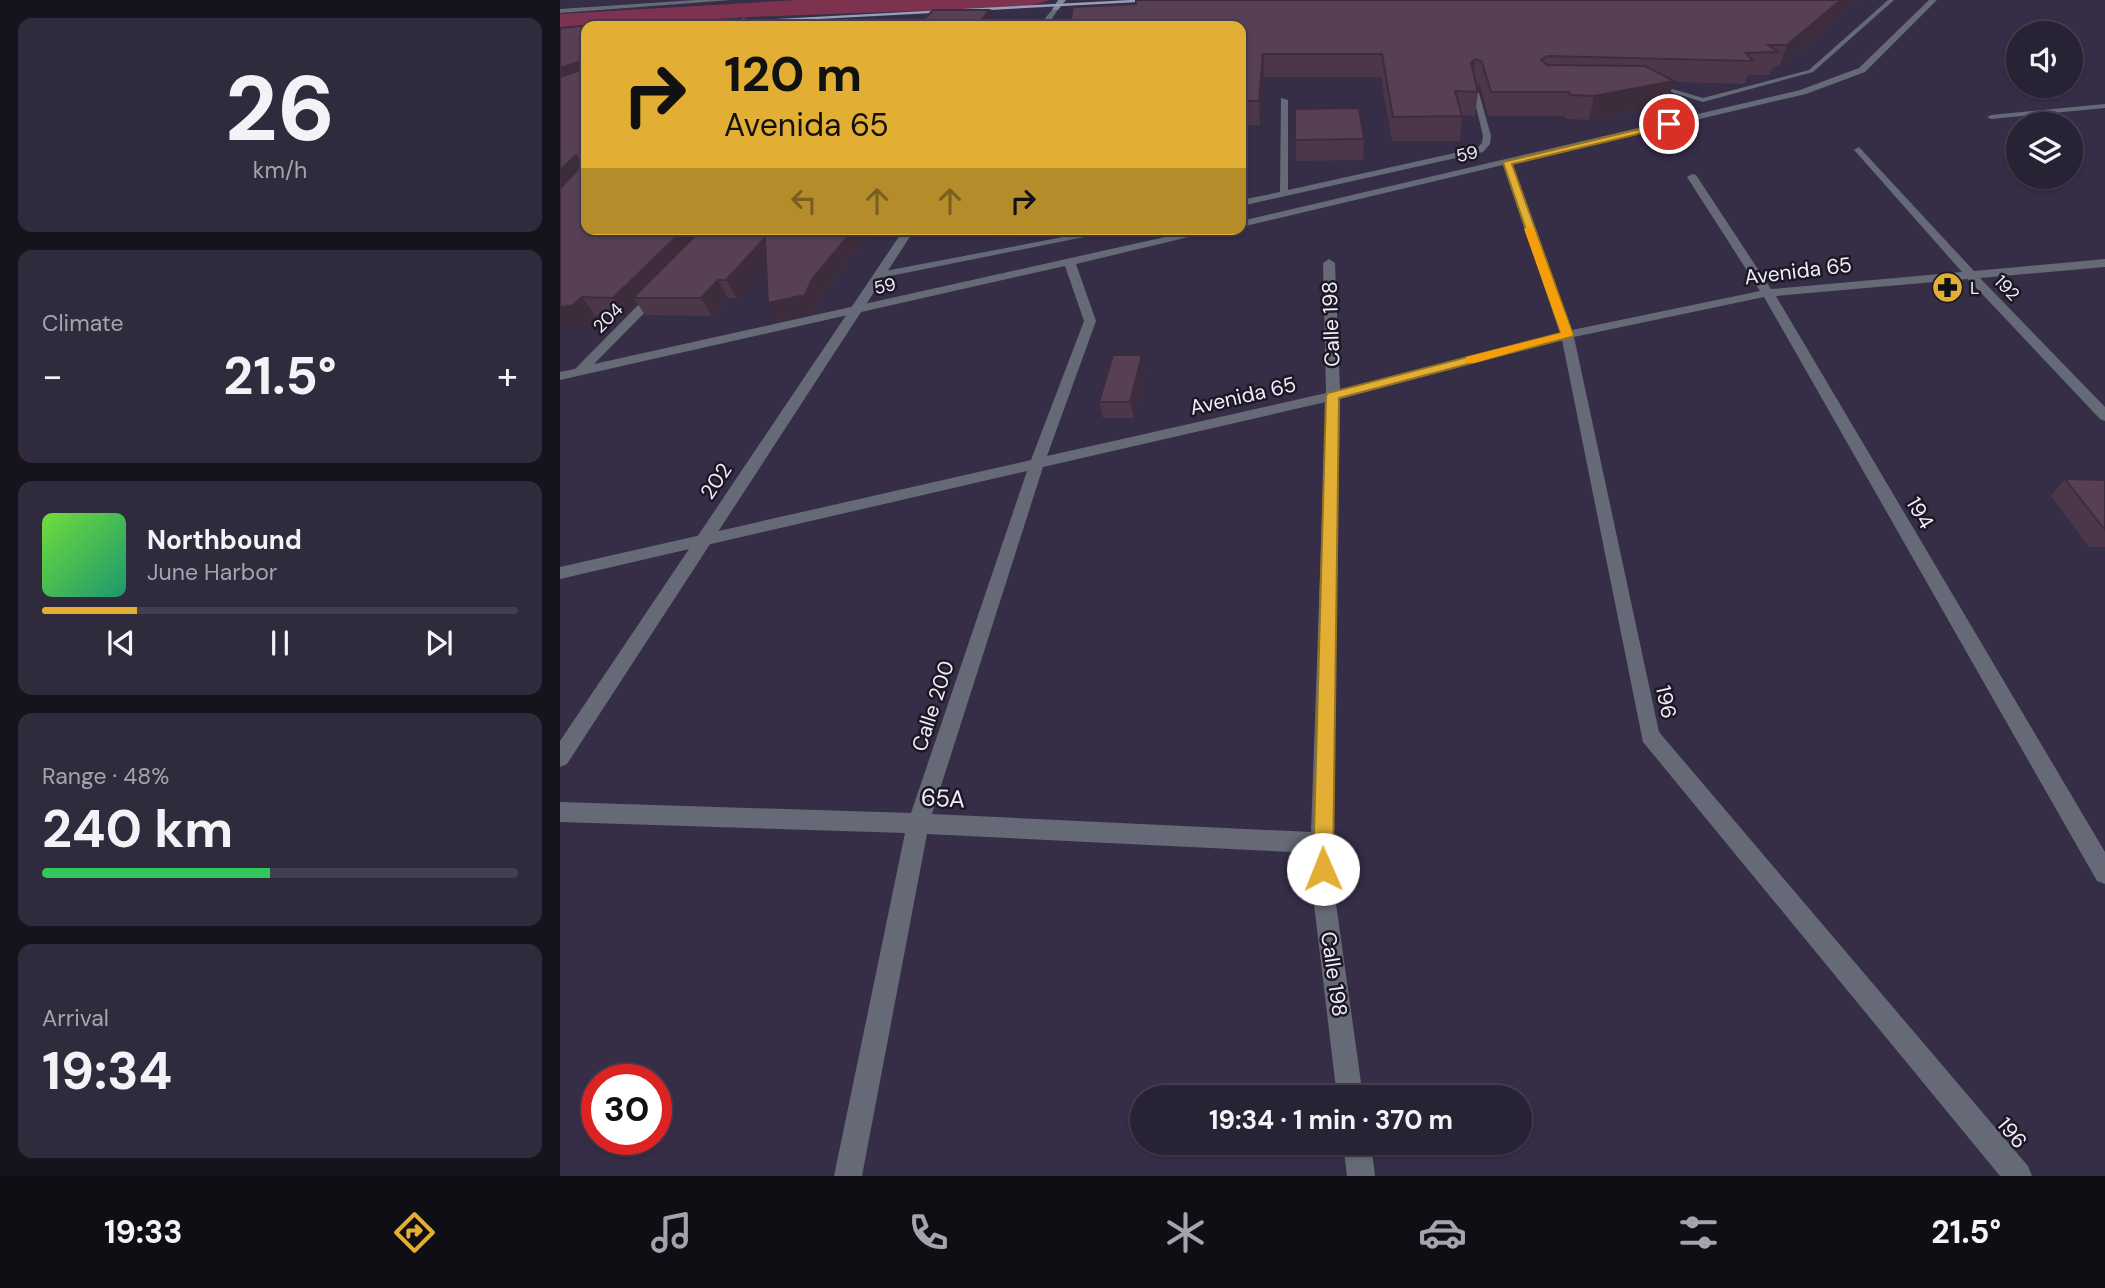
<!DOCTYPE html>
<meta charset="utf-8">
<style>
:root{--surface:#282235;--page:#302a3d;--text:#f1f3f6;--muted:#a5a4ad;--line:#443f50;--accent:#e2af34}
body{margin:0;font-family:"DM Sans",sans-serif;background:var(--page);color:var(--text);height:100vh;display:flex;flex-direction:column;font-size:26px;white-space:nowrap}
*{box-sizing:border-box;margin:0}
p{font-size:23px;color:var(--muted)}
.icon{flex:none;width:38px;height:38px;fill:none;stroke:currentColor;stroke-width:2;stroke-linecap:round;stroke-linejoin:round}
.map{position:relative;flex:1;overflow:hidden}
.side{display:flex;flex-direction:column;gap:18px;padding:18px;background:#16131d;width:560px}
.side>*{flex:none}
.top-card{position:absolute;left:21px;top:21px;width:665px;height:214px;border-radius:14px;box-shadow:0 2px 5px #0004,0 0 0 2px var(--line);background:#e2af34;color:#111;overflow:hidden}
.controls{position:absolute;left:1446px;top:21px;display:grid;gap:14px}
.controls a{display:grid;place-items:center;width:77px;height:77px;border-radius:50%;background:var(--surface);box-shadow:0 2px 5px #0004,0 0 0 2px var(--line);font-size:35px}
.speed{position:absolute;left:21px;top:1064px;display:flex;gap:14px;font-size:35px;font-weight:700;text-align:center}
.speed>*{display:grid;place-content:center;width:91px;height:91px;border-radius:50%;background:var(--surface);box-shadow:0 2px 5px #0004,0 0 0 2px var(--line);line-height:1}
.speed .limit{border:10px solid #d22;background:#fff;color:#111}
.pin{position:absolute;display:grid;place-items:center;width:60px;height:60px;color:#fff;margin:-30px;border:4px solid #fff;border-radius:50%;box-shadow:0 2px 7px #0007}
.me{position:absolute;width:77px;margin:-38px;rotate:359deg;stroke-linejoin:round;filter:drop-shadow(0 0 5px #0008)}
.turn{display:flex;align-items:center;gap:24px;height:147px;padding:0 28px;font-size:32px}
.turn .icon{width:91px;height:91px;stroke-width:2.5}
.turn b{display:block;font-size:49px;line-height:60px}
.lanes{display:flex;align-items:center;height:66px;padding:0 28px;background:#0003;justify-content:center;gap:35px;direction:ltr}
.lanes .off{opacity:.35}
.big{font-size:52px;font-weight:700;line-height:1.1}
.side .tile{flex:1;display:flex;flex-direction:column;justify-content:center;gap:10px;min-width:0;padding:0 24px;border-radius:14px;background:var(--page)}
.side .dial{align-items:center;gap:0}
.dial b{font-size:91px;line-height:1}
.song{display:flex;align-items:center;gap:21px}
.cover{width:84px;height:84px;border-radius:10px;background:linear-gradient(135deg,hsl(100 70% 55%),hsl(160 70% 35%))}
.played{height:7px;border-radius:4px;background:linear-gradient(90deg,var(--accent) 20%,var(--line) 20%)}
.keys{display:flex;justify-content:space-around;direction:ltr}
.heat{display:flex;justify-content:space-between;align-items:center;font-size:38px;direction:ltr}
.charge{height:10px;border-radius:5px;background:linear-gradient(90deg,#34c759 48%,var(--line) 0)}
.trip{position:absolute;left:570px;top:1085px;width:402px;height:70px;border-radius:35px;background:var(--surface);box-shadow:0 2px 5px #0004,0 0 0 2px var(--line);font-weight:700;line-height:70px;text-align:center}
.dock{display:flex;height:112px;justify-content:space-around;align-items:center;background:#100e15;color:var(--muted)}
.dock .icon{width:49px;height:49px}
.dock .on{color:var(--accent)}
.dock b{font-size:32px;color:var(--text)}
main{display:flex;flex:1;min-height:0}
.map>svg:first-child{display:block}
</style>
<main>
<section class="side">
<div class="tile dial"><b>26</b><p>km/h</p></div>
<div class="tile"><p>Climate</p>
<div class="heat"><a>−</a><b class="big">21.5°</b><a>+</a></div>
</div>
<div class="tile">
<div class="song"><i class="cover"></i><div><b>Northbound</b><p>June Harbor</p></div></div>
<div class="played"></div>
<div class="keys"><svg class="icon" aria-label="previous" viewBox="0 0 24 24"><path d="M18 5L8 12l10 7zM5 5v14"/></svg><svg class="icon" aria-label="pause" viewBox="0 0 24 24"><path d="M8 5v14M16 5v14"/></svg><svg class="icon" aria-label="next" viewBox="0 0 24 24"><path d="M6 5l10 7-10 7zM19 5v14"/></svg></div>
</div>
<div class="tile"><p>Range · 48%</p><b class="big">240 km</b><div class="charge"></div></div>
<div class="tile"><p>Arrival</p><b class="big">19:34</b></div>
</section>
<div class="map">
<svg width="1545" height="1176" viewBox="0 0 1545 1176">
<rect width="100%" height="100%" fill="#362d47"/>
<path fill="#7d3350" d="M238,0H490L466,7L189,17L0,29V14Z"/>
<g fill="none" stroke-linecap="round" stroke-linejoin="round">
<path fill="#656a76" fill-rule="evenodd" d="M1328,0H1334L1253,72L1143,102L1092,86L1095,84L1143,98L1249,70Z
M529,17L531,20L485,24L482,22Z
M914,84L917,86L931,136L930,144L923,152L681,206V200L720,192L721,98L728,100V190L917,148L922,143L923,136L911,86Z
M1545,104V108L1431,119L1427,117L1431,115Z
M545,229H564L320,278L315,275L320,272Z"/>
<path fill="#656a76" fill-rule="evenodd" d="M135,0H172L0,13V9Z
M1369,0H1377L1305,72L1246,94L952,163L1012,330L1200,291L1127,177L1132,174L1136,175L1211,289L1402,272L1296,152L1294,150L1299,147L1414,271L1545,259V267L1420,278L1545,407V421L1540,419L1408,279L1216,296L1545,852V884L1537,881L1204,297L1014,337L1099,732L1468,1166L1472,1176H1440L1083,742L1002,340L780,399L773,843L775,896L803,1097H777L753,896L751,853L367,834L302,1176H274L345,833L0,822V802L351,813L467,471L0,579V567L471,460L524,321L505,266L0,380V372L15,369L92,291L96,290L102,294L100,297L34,364L641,229H662L516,264L536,321L487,456L766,393L763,263L769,259L775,263L780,390L1000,333L943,165L681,227V221L1240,90L1299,68ZM766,402L751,832L372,814L483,467Z
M183,18L190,20L183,26H175Z
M783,1143H811L815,1176H787Z"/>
<path fill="#656a76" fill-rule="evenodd" d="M495,6L499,8L487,26H479Z
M344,229H355L7,764L0,767V741Z"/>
<path fill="#81889c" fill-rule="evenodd" d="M498,0H506L498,10H492Z"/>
<path fill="#979fb9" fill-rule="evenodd" d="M570,0H617L128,26H83Z"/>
</g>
<path fill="#4b3749" d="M1297,0L1219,67H1213L1210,75H1188L1185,84L1113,82L1107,105L1029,120L1006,119L1004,116H928L920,85L916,84L918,92L915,116L902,115L900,141H832L821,77H704L700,125H681V26Z
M42,24L26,229H315L260,297L254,312L217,321L206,264L177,298H168L152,316L85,315L77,303L65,315H35L25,324L0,28Z
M735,109L804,139L803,160L736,161Z
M435,229H492L441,241Z
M585,372L574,418H543L539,402Z
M1505,479L1545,480V547H1529L1491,496Z"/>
<path fill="#3d2d3c" d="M1281,0H1297L1219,67L1227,45Z
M429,10L433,23L431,26H417Z
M703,54L704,77L700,125L699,101Z
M915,59L913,82L911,63Z
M19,62L26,75L0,85V68Z
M1114,81L1107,105L1029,120L1034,96Z
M16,155L26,171L0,197V170Z
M124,229H151L73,298L77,303L65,315L53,298Z
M294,229H315L260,297L254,312L217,321L208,303L252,279Z
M437,229H492L441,241Z
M205,238L214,256L177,298L166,280Z
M158,280L168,298L152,316L141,298Z
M22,297L35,315L25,324L0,327V307Z
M582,355L585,372L574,418L570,402Z"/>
<path fill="#574055" stroke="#3d2d3c" stroke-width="2" d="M576,0H1281L1227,45H1208L1218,52L1186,53L1193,61L987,56L981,60L987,65L1085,66L1114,81L1034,96L1010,95L1009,92H931L922,62L915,59L911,63L918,92L895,91L902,116L833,117L822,54H703L699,101H681V26H510L513,7L576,4Z
M373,10H429L417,26H358Z
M254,23L251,26H204Z
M42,24L40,26H26V229H124L53,298L22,297L12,306L0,307V189L18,169V158L16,155L0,170V77L18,71L19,62L0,68V28Z
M799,108L804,139L735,140V109Z
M142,229H294L252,279L245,295L208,303L205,238L166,280H158L141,298H73Z
M553,355H582L570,402H539Z
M1505,479L1545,480V530Z"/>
<path fill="#e2af34" stroke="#937222" stroke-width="2" d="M1109,122L1112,126L952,164L1013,335L1011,337L779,398L773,869L770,876L763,879L756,876L753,869L766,396L768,393L1001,333L943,162Z"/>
<path fill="#f59e0b" d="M969,226L974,229L1013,335L914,363H906V357L1001,333L964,229Z"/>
<defs>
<symbol id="pharmacy-disc" viewBox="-11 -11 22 22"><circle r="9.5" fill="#e2af34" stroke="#1c1824"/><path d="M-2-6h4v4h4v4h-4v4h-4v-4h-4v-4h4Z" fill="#111"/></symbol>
</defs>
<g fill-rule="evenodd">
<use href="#pharmacy-disc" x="1370" y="270" width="35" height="35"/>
</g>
<g text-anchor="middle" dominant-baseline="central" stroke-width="5" stroke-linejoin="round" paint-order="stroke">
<g font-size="18" fill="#f2ecfd" stroke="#1c1824">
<text transform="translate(907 154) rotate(-13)">59</text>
<text transform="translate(325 286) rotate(-12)">59</text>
<text transform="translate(1447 288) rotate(46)">192</text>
<text transform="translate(48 318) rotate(-45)">204</text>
</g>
<g font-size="18" fill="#f2ecfd" stroke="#1c1824" text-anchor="start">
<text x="1410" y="288">L</text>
</g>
<g font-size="21" fill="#f2ecfd" stroke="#1c1824">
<text transform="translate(1238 271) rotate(-7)">Avenida 65</text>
<text transform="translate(771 324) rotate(-92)">Calle 198</text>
<text transform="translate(683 396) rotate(-13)">Avenida 65</text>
<text transform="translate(156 481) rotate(-56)">202</text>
<text transform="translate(1360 513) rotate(60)">194</text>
<text transform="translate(1106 702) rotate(78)">196</text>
<text transform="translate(373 706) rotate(-72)">Calle 200</text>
<text transform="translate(774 974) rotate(82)">Calle 198</text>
<text transform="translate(1452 1133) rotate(50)">196</text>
</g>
<g font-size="24" fill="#f2ecfd" stroke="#1c1824">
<text transform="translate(383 798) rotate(3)">65A</text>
</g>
</g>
</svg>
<div class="controls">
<a><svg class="icon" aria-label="sound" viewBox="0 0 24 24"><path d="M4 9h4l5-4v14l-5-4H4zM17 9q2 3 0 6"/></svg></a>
<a><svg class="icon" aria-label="layers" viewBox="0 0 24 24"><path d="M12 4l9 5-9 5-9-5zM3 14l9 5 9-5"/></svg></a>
</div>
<div class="speed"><div class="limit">30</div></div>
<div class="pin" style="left:1109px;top:124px;background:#d93025"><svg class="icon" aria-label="arrive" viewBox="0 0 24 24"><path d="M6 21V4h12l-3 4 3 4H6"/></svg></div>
<svg class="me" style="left:763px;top:869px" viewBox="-20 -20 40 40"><circle r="19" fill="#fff"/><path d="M0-13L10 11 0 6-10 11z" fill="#e2af34"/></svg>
<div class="trip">19:34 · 1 min · 370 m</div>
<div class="top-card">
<div class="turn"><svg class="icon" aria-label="right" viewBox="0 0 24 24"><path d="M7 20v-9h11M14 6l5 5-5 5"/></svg><div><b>120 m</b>Avenida 65</div></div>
<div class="lanes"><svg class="icon off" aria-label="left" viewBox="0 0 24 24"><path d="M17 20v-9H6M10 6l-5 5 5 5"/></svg><svg class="icon off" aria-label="ahead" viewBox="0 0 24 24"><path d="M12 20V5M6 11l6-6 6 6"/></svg><svg class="icon off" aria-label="ahead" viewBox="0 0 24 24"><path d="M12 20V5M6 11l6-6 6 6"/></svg><svg class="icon" aria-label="right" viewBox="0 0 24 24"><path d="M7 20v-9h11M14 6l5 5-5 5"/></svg></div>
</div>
</div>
</main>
<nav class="dock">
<b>19:33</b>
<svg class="icon on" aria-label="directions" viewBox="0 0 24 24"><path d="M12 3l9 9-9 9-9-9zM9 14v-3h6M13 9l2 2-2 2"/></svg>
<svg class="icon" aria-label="music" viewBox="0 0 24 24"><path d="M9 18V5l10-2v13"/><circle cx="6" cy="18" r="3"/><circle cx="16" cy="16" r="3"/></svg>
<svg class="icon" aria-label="phone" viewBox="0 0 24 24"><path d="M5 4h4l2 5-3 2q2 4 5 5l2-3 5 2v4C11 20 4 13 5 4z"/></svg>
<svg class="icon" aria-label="climate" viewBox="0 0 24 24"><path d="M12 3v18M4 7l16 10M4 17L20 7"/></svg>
<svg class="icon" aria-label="car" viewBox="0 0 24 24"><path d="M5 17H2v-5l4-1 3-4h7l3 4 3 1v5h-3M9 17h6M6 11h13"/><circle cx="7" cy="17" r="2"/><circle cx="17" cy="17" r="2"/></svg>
<svg class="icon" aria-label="filters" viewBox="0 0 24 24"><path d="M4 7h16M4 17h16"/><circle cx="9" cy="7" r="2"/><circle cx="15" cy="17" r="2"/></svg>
<b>21.5°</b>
</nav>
